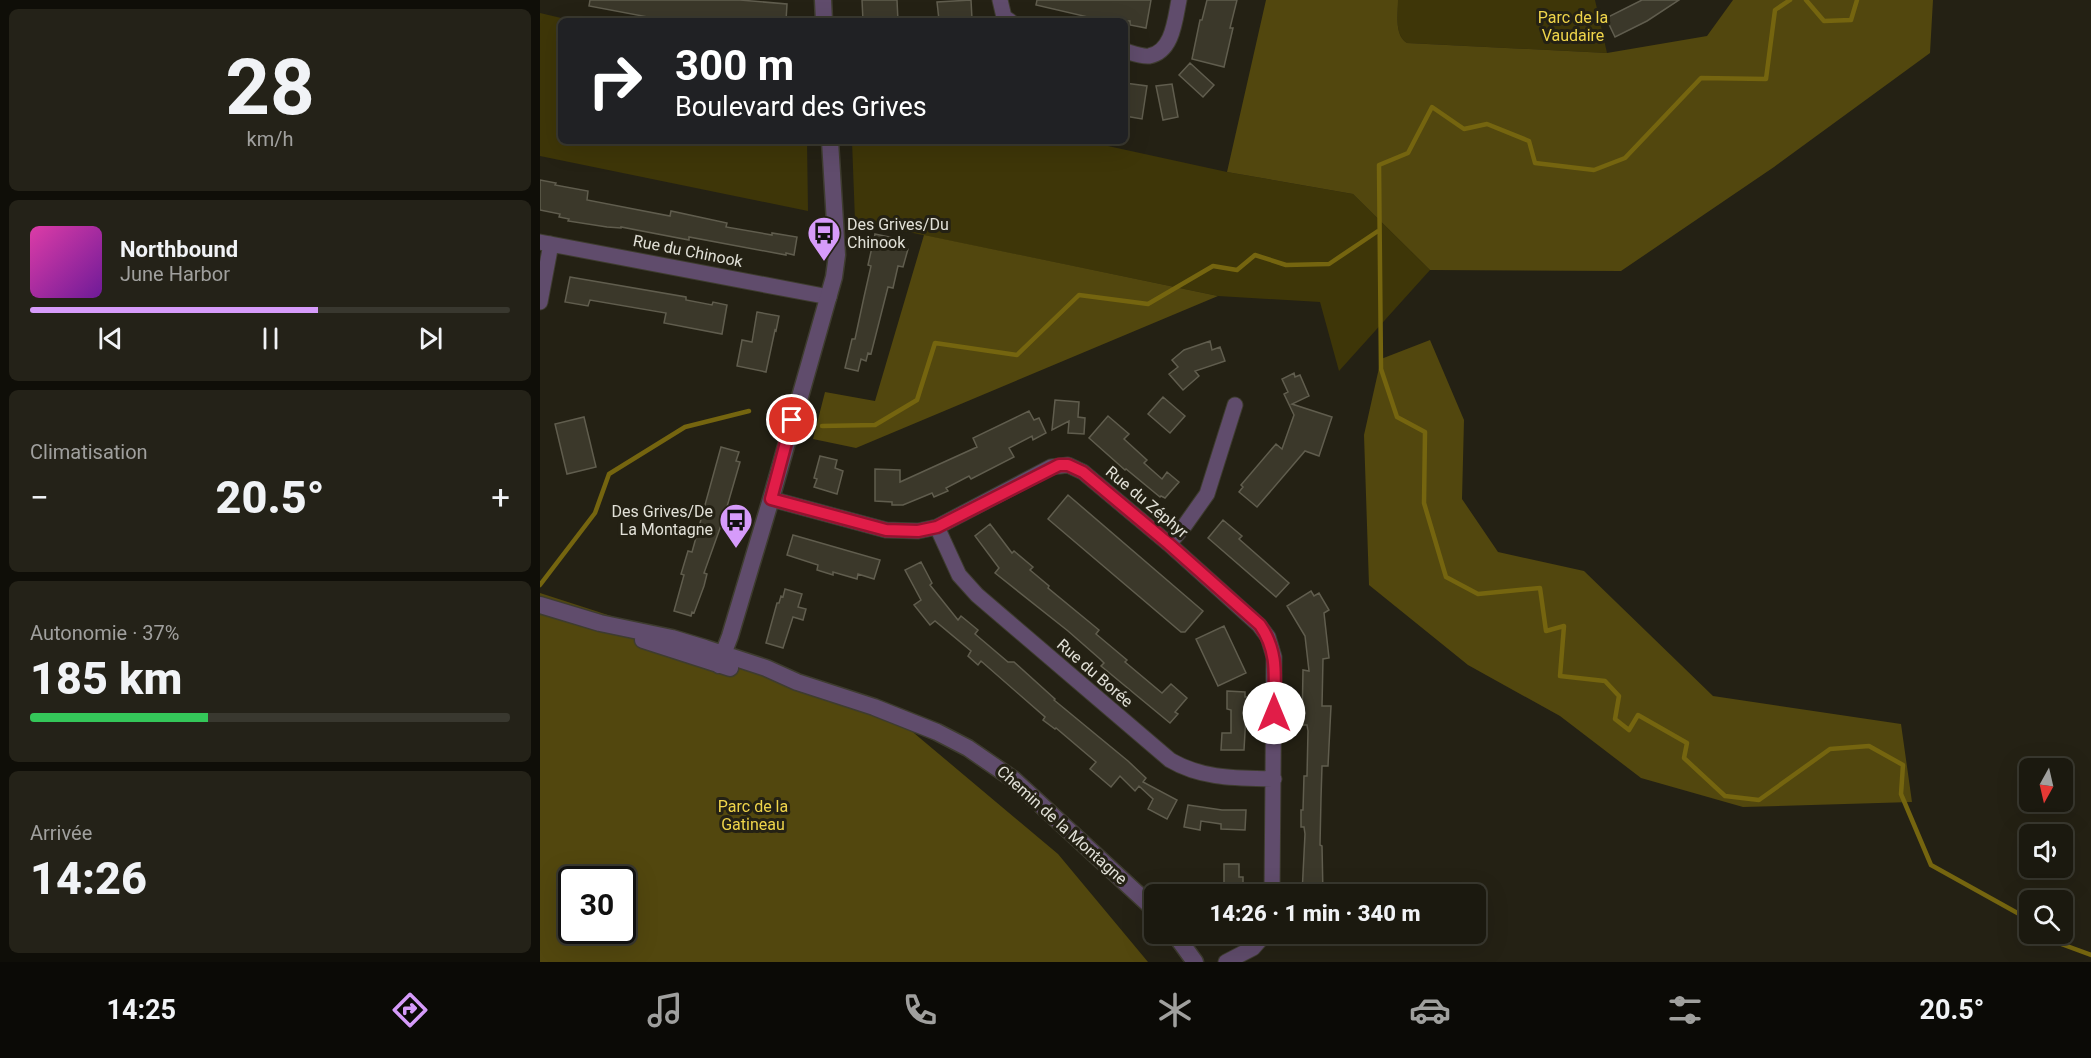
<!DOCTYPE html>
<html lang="fr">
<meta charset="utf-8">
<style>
:root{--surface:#1b190f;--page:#242218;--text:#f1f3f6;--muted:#a0a09e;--line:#39382f;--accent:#d69bfa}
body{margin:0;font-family:Roboto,sans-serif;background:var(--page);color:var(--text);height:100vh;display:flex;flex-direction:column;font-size:22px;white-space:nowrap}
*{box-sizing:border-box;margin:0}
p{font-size:20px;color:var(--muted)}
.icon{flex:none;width:33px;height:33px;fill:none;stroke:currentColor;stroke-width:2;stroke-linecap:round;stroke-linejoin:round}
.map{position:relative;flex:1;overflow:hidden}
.panel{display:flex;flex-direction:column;gap:9px;padding:9px;background:#0f0e08;width:540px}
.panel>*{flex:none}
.guide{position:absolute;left:18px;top:18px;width:570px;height:126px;border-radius:9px;box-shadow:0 6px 24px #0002,0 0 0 2px var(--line);background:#202124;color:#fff;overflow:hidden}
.needle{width:39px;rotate:188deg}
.controls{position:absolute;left:1479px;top:758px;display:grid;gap:12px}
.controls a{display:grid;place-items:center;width:54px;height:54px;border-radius:9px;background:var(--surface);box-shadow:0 6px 24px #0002,0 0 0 2px var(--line);font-size:30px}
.speed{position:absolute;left:18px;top:866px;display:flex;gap:12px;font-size:30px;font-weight:700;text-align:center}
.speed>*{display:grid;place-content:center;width:78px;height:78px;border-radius:50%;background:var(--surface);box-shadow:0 6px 24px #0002,0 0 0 2px var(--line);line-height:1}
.speed .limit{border:3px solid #111;border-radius:9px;background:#fff;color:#111}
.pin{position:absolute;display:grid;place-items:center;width:51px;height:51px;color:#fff;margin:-26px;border:3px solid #fff;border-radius:50%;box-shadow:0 2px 6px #0007}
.me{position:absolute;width:66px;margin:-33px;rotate:0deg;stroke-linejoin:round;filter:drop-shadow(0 0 4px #0008)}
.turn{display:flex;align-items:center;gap:21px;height:126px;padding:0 18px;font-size:27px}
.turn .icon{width:78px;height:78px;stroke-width:2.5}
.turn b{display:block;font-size:42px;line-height:51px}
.big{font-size:45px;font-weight:800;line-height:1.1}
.panel .card{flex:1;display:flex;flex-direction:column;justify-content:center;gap:9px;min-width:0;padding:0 21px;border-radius:9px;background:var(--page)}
.panel .dial{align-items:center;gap:0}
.dial b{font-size:78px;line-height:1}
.song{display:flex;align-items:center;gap:18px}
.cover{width:72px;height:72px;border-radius:9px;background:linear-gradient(135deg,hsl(320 70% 55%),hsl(280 70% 35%))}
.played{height:6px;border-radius:3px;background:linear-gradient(90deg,var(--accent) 60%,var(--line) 60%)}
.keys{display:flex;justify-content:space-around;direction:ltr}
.heat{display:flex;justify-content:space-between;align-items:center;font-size:33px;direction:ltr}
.charge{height:9px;border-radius:4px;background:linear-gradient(90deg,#34c759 37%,var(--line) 0)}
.trip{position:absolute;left:604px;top:884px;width:342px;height:60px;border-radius:9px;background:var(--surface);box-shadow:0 6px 24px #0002,0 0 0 2px var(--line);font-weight:800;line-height:60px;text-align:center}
.dock{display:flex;height:96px;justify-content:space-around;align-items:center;background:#0b0a06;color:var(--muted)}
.dock .icon{width:42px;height:42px}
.dock .current{color:var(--accent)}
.dock b{font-size:27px;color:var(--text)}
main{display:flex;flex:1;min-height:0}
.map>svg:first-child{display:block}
</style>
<main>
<section class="panel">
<div class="card dial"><b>28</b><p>km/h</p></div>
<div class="card">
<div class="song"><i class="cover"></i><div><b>Northbound</b><p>June Harbor</p></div></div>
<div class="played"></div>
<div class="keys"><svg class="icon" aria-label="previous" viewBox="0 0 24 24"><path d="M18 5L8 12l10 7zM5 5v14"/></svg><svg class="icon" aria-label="pause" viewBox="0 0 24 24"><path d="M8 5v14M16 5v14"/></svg><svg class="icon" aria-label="next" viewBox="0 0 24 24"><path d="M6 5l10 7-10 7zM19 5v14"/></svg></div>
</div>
<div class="card"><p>Climatisation</p>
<div class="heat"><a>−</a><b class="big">20.5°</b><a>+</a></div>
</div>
<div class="card"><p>Autonomie · 37%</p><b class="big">185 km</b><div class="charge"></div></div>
<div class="card"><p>Arrivée</p><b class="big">14:26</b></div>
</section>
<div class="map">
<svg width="1551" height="962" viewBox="0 0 1551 962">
<rect width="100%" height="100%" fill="#242114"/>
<path fill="#3e3608" d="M858,0H1055L1067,53L867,43C854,35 858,14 858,0Z
M0,13L34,21H21V141H267L268,211L0,156Z
M312,141H545L687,172L813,194L890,270L799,371L780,302L678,296L315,221Z"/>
<path fill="#52470e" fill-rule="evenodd" d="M726,0H858C858,14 854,35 867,43L1067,53L1167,36L1193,0H1393L1390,53L1234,167L1081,271L890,270L813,194L687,172Z
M384,235L678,296L316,448L273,439L285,392L335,401Z
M890,340L924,420L922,499L958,552L1044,571L1173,696L1361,724L1372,802L1203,807L1101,778L1020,716L928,665L829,585L824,435L841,359Z
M0,593L337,702L518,854L608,962H0ZM32,879H82V930H32Z"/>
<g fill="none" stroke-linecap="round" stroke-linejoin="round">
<path stroke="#75650f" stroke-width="4.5" d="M1250,0L1235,10L1226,79L1161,78L1085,158L1054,170L995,163L989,141L947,124L924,129L892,107L868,153L839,165L841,369L857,417L885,432L884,503L906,577L938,594L1000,588L1006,631L1024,626L1020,676L1065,681L1079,696L1075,719L1089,730L1098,715L1147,743L1144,758L1185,796L1219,800L1290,749L1329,746L1363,765L1361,794L1391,865L1481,915L1490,923
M1266,0L1284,21L1311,20L1317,0
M282,426L335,425L377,400L395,343L477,355L539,295L608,304L673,266L697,270L715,255L746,265L789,264L838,231
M0,585L55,513L69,474L145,427L209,411
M1500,933L1505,938L1551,955"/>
</g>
<path fill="#3b382a" stroke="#605d4e" stroke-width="1.5" d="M50,0H200L247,4L246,21H129L49,6Z
M322,0H357L358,21H323Z
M431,0L432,19L399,20L397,2Z
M497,0H611L606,28L590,25V21H565L496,5Z
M667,0H697L690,28H693L684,67L652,59L660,20H662Z
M1102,0H1139L1107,21L1075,37L1066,18Z
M650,63L674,85L663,97L639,75Z
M585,83L607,86L602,119L585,116Z
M632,84L638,117L623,120L616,86Z
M0,180L16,183L15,185L48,191L47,200L130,216L131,211L187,223L186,227L232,235V233L257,237L254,255L246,253V255L149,237V240L81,227V228L67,227L28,221L29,219L19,217L20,214L0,210Z
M335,234L359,239L357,246L368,249L363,267L358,266L353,288L348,287L331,354L328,353L326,361L321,359L318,371L305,368L312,339H315L324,297L331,266L328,265Z
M30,277L146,297V300L172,305L173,302L187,305L182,334L124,323L126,313L50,300L48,306L25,302Z
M217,312L239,316L236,331L235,330L226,372L197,366L202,340L212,342Z
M670,341L672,350L680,347L685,361L655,371L659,376L643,390L629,374L638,367L632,360L644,350Z
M754,373L755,377L760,375L769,396L752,404L792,417L779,456L765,451L717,507L699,492L703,487L701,485L736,444L742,449L754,415L744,394L748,392L742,379Z
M623,397L645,416L630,433L608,414Z
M515,400L539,402L538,417L545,418L544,434L528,433L529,421L512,430Z
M489,411L494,420L499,418L506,433L493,440L492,436L469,448L474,457L431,479L429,476L406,488L408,491L394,497L392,493L363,505H352V502L335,501V469L360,470V482L437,447L433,438Z
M568,416L589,434L584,439L607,460L604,463L622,479L627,472L639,482L625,498L621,496L620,497L586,469L585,470L549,438Z
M44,417L56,467L27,474L15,424Z
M181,447L199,452L196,461L200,462L184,517L164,573L167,574L164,586L154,613L152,612L151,616L134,611L144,575L141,574L148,551L152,552Z
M280,456L297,460L295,468L303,471L297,494L274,487L277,479L274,478Z
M528,495L663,611L645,632H641L508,519Z
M683,520L702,536L699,539L749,583L736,597L668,538Z
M450,524L472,553L474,551L493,567L490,570L509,586L508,588L559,630L556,634L587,660L585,662L622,693L631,684L647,698L635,712L638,714L630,723L561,666L564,663L560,659L528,631L455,573L459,568L435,536Z
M253,535L340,560L334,579L318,574L317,579L293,572V575L277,570L278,565L247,555Z
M381,562L392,583L390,585L418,620L421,616L438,630L435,634L468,662H474L515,699L514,700L588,761L606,778L603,782L637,800L627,819L608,809L613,799L599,786L595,791L580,776L571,787L550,769L556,762L516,728L515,729L503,720L505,717L441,661L438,665L428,656L431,651L395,621L390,625L374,605L381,600L365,570Z
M245,589L262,594L258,607L266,609L263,620L253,617L243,648L226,643L237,603H239L241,596L243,597Z
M771,591L774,596L779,593L789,610L784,613L789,658L783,659L782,706H791L788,766H782L781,798L780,845L782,846L783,894H762L765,834L764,827H761V810H763L764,776H767L768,731L767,725H762L763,670L769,671L765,636L747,606Z
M684,626L706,673L678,686L656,639Z
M687,691L705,692V697H707L704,750H681L682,733H691V710L687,709Z
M648,805L682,810H706L705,830L681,829V824L661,821L660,830L644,827Z
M684,864H699V877H703V891H690V886H684Z"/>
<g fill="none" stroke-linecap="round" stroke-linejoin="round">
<defs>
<path id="minor" d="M460,0L464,17L470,21
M585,51C592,53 602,57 609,56C633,52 635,19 639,0
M0,242L289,297
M0,302L11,244
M231,499L346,530L378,531L397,527L511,467L528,465L543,472L629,544L719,625L728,637L734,657L732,894
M397,527L419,575L437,595L630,760C662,779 697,778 734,779
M629,544L645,525L667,494L695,405
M686,962L713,948L726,933"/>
<path id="tertiary" d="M283,0L284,21
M0,605L60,623L132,638L165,648L226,668L257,682L334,707L397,732L428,748L473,779L615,910
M103,640L190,668
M179,665L190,636L231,499L294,277L297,255L290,141
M634,933L655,962"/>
</defs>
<use href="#minor" stroke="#3e3c2f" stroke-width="17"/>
<use href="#tertiary" stroke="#3e3c2f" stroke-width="19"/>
<use href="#minor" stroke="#604c6c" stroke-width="15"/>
<use href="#tertiary" stroke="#604c6c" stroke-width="16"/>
</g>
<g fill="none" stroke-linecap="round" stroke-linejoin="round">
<defs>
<path id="route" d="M252,420L231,499L346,530L378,531L397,527L519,465H528L543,472L629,544L720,625C740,654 734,680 734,713"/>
</defs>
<use href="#route" stroke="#92132f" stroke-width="15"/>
<use href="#route" stroke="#e11d48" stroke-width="10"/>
</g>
<defs>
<symbol id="bus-pin" viewBox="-11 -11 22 30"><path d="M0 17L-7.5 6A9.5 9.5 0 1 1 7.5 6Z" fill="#d69bfa" stroke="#242114"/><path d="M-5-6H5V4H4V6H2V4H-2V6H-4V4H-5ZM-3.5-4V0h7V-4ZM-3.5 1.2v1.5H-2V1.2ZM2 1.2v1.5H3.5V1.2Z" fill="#111"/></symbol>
</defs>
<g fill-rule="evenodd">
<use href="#bus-pin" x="265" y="214" width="38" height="52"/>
<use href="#bus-pin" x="177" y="501" width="38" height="52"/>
</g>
<g text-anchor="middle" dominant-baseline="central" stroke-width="6" stroke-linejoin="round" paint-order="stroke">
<g font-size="16" fill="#efd44a" stroke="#242114">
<text x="1033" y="17">Parc de la<tspan x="1033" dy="18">Vaudaire</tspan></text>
<text x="213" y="806">Parc de la<tspan x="213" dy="18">Gatineau</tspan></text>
</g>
<g font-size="16" fill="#e1e0d7" stroke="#242114" text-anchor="start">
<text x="307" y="224">Des Grives/Du<tspan x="307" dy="18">Chinook</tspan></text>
<text x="173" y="511" text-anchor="end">Des Grives/De<tspan x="173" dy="18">La Montagne</tspan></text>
</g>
<g font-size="16" fill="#e1e0d7" stroke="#242114">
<text transform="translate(148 251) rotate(11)">Rue du Chinook</text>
<text transform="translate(607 502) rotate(40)">Rue du Zéphyr</text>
<text transform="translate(555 673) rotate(41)">Rue du Borée</text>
<text transform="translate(522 825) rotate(42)">Chemin de la Montagne</text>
</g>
</g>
</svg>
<div class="controls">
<a><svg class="needle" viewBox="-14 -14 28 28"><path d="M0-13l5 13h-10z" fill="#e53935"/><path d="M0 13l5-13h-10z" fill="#a0a09e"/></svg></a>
<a><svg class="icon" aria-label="sound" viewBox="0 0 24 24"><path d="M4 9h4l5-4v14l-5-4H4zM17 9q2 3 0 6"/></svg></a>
<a><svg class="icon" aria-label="search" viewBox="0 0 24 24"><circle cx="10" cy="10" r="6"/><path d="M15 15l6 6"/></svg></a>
</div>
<div class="speed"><div class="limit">30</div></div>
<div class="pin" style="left:252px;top:420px;background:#d93025"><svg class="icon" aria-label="arrive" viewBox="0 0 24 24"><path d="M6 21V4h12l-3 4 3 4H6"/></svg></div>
<svg class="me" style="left:734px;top:713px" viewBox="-20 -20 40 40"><circle r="19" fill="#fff"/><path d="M0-13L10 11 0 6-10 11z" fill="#e11d48"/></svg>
<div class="trip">14:26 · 1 min · 340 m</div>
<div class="guide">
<div class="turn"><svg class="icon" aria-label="right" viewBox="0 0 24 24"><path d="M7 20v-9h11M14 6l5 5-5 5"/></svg><div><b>300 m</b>Boulevard des Grives</div></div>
</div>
</div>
</main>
<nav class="dock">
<b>14:25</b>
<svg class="icon current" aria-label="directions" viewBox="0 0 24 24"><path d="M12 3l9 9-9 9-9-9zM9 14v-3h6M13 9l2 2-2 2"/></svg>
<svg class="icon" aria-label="music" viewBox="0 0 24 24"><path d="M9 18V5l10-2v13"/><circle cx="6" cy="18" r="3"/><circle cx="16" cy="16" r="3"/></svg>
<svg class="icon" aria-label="phone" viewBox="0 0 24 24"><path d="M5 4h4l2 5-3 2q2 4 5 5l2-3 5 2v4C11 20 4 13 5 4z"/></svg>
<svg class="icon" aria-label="climate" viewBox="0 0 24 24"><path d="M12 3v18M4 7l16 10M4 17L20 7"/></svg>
<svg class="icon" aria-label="car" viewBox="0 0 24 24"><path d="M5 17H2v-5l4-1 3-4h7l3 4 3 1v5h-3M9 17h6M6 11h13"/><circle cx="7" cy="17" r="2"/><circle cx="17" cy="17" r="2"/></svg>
<svg class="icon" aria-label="filters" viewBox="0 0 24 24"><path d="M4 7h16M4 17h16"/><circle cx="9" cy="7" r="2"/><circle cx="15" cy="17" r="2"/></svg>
<b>20.5°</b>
</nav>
